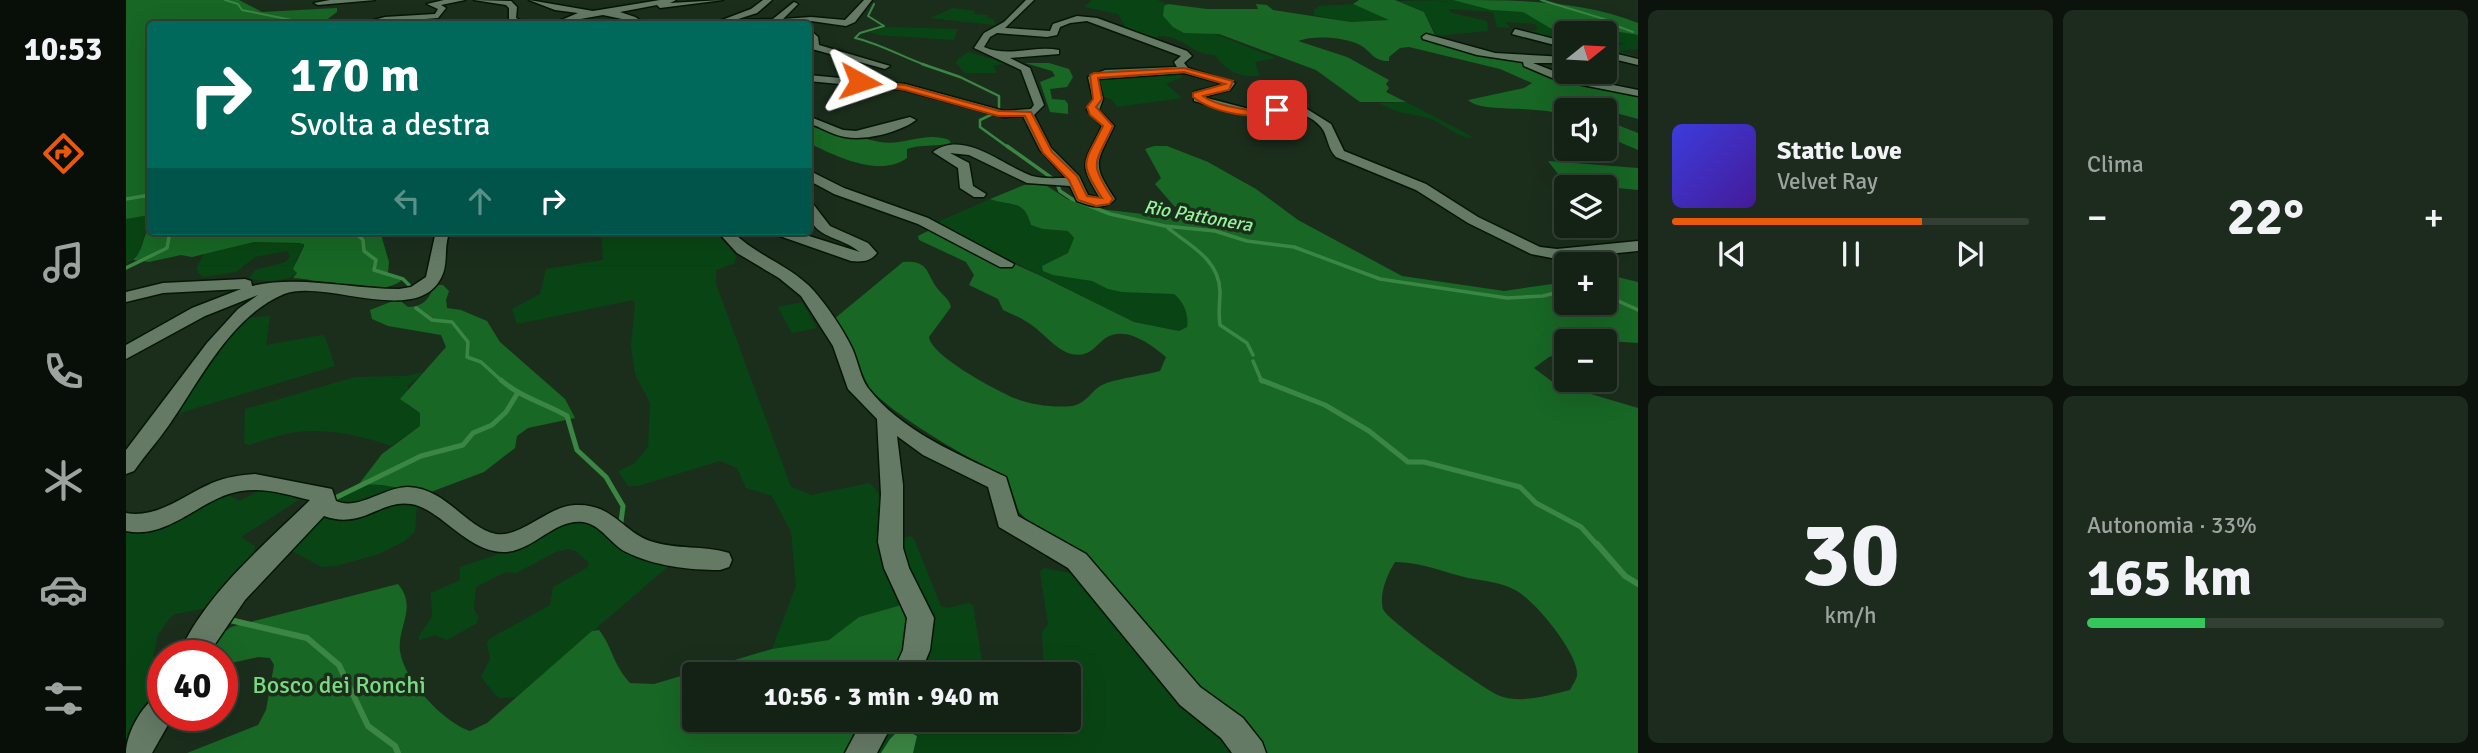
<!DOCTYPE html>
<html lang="it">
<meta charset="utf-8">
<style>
:root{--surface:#142215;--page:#1d2a1e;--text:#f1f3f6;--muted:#9da4a0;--line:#333f34;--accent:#ea580c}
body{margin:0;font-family:Signika,sans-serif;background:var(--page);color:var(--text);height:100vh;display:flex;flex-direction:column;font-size:26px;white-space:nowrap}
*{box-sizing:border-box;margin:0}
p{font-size:23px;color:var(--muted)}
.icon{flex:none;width:38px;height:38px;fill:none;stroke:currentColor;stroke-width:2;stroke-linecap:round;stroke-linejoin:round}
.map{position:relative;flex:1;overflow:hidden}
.panel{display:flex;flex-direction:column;gap:10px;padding:10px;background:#0b130c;width:840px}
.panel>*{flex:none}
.guide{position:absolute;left:21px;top:21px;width:665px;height:214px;border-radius:7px;box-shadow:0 7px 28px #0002,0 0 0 2px var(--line);background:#00695c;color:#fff;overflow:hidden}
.needle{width:46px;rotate:72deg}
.buttons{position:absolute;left:1428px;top:21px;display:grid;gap:14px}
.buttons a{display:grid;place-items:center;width:63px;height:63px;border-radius:7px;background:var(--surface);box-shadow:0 7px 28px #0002,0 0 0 2px var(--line);font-size:35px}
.speed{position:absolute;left:21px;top:640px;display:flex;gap:14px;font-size:35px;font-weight:700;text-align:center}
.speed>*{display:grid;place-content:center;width:91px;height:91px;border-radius:50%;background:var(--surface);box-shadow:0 7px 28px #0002,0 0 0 2px var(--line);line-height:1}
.speed .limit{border:10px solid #d22;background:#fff;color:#111}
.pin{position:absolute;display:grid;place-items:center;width:60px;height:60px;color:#fff;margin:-30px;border-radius:14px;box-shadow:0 4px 10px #0006}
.me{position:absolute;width:77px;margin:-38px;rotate:95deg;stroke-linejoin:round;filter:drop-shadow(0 0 5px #0008)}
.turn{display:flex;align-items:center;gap:24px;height:147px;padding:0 28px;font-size:32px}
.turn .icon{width:91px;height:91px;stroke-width:2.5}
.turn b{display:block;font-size:49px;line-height:60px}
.lanes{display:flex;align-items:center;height:66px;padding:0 28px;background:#0003;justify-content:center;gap:35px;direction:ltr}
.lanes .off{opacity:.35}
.big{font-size:52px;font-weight:700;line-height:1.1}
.panel .card{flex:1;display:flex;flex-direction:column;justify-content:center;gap:10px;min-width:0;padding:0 24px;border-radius:10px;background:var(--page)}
.panel .dial{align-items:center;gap:0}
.dial b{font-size:91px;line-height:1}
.song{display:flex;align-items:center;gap:21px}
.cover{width:84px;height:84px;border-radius:10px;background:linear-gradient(135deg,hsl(240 70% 55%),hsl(260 70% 35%))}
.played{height:7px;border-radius:4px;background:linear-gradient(90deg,var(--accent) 70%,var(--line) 70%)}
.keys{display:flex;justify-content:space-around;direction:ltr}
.heat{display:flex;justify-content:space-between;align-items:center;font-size:38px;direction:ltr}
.charge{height:10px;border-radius:5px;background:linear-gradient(90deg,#34c759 33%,var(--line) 0)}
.panel .tiles{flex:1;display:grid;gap:10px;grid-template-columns:repeat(2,1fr)}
.trip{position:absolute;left:556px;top:662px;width:399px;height:70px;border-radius:7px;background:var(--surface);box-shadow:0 7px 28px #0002,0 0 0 2px var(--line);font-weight:700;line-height:70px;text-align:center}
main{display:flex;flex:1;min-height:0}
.dock{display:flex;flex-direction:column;width:126px;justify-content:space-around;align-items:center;background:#080e08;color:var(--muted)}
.dock .icon{width:49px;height:49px}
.dock .selected{color:var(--accent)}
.dock b{font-size:32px;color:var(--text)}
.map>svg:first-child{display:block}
</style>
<main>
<nav class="dock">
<b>10:53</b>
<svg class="icon selected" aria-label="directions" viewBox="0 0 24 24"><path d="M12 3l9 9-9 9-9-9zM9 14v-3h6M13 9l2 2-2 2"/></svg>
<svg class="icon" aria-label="music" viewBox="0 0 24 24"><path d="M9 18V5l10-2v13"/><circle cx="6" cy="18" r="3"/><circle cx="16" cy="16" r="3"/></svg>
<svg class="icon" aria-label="phone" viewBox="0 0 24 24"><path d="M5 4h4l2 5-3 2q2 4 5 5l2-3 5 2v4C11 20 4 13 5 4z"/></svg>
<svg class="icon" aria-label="climate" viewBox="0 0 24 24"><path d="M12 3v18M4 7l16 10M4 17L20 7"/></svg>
<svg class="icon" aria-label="car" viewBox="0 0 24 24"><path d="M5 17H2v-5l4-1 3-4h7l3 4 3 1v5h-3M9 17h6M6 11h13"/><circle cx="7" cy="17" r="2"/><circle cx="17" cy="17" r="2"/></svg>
<svg class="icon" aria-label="filters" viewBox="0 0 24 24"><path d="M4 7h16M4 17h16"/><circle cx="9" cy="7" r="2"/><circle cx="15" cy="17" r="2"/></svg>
</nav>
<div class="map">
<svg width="1512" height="753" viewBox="0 0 1512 753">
<rect width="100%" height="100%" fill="#1b2e1c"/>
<path fill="#094514" d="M966,0H1031L1042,4L1038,6L1037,16C1058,42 1067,26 1092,35C1111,42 1130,51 1150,58L1129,62L1134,76C1113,77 1101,72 1089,55C1066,56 1053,31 1029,37L1052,47L997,28L999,26L992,14L958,7Z
M1327,0L1365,10L1397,12L1419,23L1452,32L1469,28L1512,35V49L1493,51L1512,57V61L1479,53V46L1499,44L1479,38V33H1440V44L1395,33L1411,30L1410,24L1379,22L1384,28L1371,27L1367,12L1322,9L1326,13L1361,21L1362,31L1311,36L1298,12L1272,1Z
M1227,4L1265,20L1225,22L1188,15V10L1193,6Z
M827,8L849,11L848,14L862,15L861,17L868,20L869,25L804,18Z
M760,27L832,29L828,40L752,35L744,32Z
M842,52L880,63L867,66L871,73H839L830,63L831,60Z
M1053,72L1056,77L1040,84L1056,98L991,107L985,99L976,97L971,77Z
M1280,102L1340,133L1347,138C1330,138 1317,122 1301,118C1280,112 1274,115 1253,103Z
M864,199L899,208L903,217L917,229L942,231L948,239L942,253L917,266L938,275L966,281L982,289L1048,294C1058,302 1063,315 1061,327L1053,331L1008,322L814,225V221Z
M24,215V226C12,241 20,253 0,264V219Z
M475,231H589L610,256L609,263L590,270V284L665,487L686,495L743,483C762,497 751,512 751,533C751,558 767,582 779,604L733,617L704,640L646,649L670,586L665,532L646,496L620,488L611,468L594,461L512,486H502L492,471L509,463L522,447L524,403L509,374L505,346L509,303L507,300L391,324L386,309L414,294L420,269L477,260Z
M128,242L178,244L170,260L171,273C160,283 137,281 123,279L129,270L160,262L164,256L161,251L129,257L110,272L77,277L72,273L71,267L78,254Z
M676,302L691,328L666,333L652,307Z
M144,316L140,345L196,335L199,337L209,366L44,416L69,375L119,318Z
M298,372L282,386L281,405L294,413V426L265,446C237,436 202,428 171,432C155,434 139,440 123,445L118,443L119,409L229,377L280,376Z
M233,484L256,485L302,493L291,507L289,531L279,541L253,554L210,566L196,567L162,549L211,496Z
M137,489L175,494L174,499L115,537L129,546L126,561L87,607L49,614L43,619L32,635L27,657L37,659V692L0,753V531L15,530L96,491L113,501Z
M459,520L544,565L390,697L372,698L355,677L364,659L361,644L363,639L424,605L427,587L462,567V562L451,552L443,549L430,552L390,573L380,572L350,587L348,609L353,618L350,624L321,640L309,635L293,640V636L306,617L305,593L334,580V567L370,555L379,548L443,522L448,524Z
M784,536L788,539L815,606L821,608L843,603L847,605L858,674H789L807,624L803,607L781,568L772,540Z
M918,568L944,573L960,583L1114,753H744L764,719H943V674H918L916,632L922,624L914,572Z"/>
<path fill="#186725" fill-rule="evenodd" d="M0,0H113L136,12L211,8V12L195,24H24V215L0,219Z
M1233,0H1269L1298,12L1309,35L1381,56L1420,75L1512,95V119L1479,110H1440V116C1413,104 1356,114 1342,100L1398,88L1406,83L1374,69L1283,47L1274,48L1263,57V61C1248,62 1245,51 1234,45C1219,37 1188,35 1172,41L1221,57L1263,80L1260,84L1263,88L1260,92L1280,102H1234L1190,70L1093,34L1058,33L1047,27L1037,16L1038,6L1042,4L1081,9H1132L1130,4L1141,5L1147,10L1225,22L1263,20L1227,4Z
M1327,0C1390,0 1454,0 1512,23V35L1469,28L1441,33L1424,28L1397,12L1365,10Z
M899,63H923L943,69L947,77L941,87L924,89L926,99L939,100L942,104V114L924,112L914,82L929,76L926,71Z
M682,117C708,123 728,138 754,142C779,146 799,131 823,140L825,143C810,147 794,144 781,149V158C754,178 709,156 683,143Z
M1479,120L1512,133V150L1479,136Z
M1028,146H1041L1082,162L1130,189L1172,220L1276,276L1378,291L1440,282V303H1479V274L1512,282V343L1452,339L1435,341L1436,353L1423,357L1408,368L1428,383L1512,408V753H1135L893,512L881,477C846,461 760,412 738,382C725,365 718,338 708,319L777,262C803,260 800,273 811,288C817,296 823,298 825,307L803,337C805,356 870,390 888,398C904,405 929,408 946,406C960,404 966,390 976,385C988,379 1020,375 1034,371L1040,357C1025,344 997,323 977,340C966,350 962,357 945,354C930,350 915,330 901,322C894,317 885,314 877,310L872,299L843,285L848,275L840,262L793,240L792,236L808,228L913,275L1008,322L1053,331L1061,327C1063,315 1058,302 1048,294L996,292L982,289L966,281L927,275L917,271L916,266L942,253L948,238L942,231L917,229L905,225C898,199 887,207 864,199L898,185L911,184L921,186L941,199L965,208L1060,219L1065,216L1048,206L1029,184L1035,178L1019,149ZM1269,562C1296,562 1316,572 1342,578C1358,581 1375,582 1389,590C1408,599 1454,655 1451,676C1450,680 1446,686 1444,690C1423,695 1396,704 1374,696C1360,691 1259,619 1257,609C1253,594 1261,575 1269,562Z
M1422,161L1512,168V190L1450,184L1436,179Z
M24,226V231H254L263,262L262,273L275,281C249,299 197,279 167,278L171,273L167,269L178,246V244L172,243L128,242L66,257L55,255L23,262L7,260C18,250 16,237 24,226Z
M308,285H317L323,291L320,300L321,308L335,310L361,321L374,342L439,399L449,418L402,428L391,436L389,448L358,472L302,493L256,485L233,484L256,454L294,426V413L274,399L320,347L315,335L262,326L246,319L244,310L272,299L282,307C298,306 303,300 308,285Z
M272,584C292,608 271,626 274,651C278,680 317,722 344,731L361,723L466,631L473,630C487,648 486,663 504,683L528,684L646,649L703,640L733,617L779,604C787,628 779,652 767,674H569V719H742L723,753H61L132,725L140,710L148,665L144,658L132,657L96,665V656H80L93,636L105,627Z"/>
<path fill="#3c8643" d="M775,728L791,736L787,753H755L764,739Z"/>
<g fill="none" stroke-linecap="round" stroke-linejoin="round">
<path stroke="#3c8643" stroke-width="2" d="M99,0L112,4L116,10L166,20L155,24
M1415,0L1488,22L1491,26L1507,32
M748,4L742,16L758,26L734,33L729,38C755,44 776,57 802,66"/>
<path stroke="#3c8643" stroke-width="2.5" d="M796,64L834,77L873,96V111L854,120V127L883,148"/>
<path stroke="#3c8643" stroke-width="3.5" d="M881,146L930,181L934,191L946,199L984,214L1039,226L1089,231L1121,241L1168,247L1254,279L1381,298L1417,296L1440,290
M0,199L24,195
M1042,228C1063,245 1093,259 1094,291C1094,303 1092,313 1094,325L1121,343L1127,355
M228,231L237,240L238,251L250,260L248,270L277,279L283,285
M0,268L41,248L43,237L48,231
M1479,295L1512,310
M290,308L306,320L326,322L342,342L341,357L355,362L377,382
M1127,361L1136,382"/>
<path stroke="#3c8643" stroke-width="5" d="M375,380C394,397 418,403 441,416L451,450L480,477L497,506L495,522
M1135,380L1199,405L1243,431L1282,462H1298L1394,487L1410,503L1455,527L1472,546
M209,498L295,456L337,445L347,433L366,425L380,412L391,394"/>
<path stroke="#3c8643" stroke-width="6" d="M1471,544L1499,576L1512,584
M104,620L181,638L213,665L242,726L269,746L272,753"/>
<defs>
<path id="minor" d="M204,0H249L192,5L188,3Z
M318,0H339L315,5L320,8L312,18L233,24L259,17L309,14L312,9L301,4Z
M348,0L385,1L391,7L390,18L402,24H392L383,21V8L380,5Z
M403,0L467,11L534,0H550L544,3L597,0L534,8L531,5L494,12L509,17L520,24L477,15L426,24L452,13L429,10Z
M637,0H646L631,13L609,20L647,19L668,2L672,4L657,19L685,17L719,20L738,0H746L729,22L720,26L685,21L608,24L596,20L625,9Z
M900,0H908L879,28L924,31L927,24L951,16L971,18L1061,51L1066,56L1058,63L1062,68L1109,83L1104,90L1077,97L1127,110L1162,105L1181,109L1205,124L1218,151L1300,184L1352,217L1414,247L1431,249L1512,241V251L1431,259L1405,254L1342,223L1290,190L1210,157C1201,148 1202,135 1195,127C1173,103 1153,119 1128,116C1108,114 1087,106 1068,101V92L1098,84L1058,73L972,79L977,99L973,110L988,126C970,164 965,163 989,199C979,211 964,206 951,201L944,186L901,183L843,155L824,153L843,163L847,186L860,194L858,197H848L834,188L832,168L807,152C838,129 877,166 906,176C917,179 929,178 940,178L914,150L897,116L878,117L778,90L682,81V75L779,84L878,111L905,109L908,105L895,70L848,48L858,33L878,22ZM961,21L1055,56L1048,62L1051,67L979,70L962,77L967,99L961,110L976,126C958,164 951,161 974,198L962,195L953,176L925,148L908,115L918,105L904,68L884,58L933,54V50C907,45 883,58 858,47L864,37L871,33L921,37L931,35L934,27L944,23Z
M682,28L692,37L693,45L764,66L759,69L686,49Z
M1389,29L1440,42V48L1386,34Z
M1300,34L1369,53L1440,57V63H1407L1438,75L1512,90V96L1431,80L1398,66L1397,62L1351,55L1297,39L1296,37Z
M1479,51L1512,59V65L1479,57Z
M682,116L717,130L730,131L784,117L790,120C774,132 740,141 719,137C706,135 695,127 682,123Z
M682,170L718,188L802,218L888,264L886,267H874L792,224L708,194L682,180Z
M682,203L687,204L704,226L742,243L751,253C744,262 735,262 725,261L648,234L646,231H667L734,252C712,234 682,240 682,203Z
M310,231H324C317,246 323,263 315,278C290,327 198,278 158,294C105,316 74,380 43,425C32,441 19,455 8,471L0,474V450L81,343L112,309L132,295L79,316L0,359V345L66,308L115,289L37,293L0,302V292L37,283L119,279L125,281L126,286C174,275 223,289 273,289L285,287L300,277Z
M591,231H606C630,256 666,266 688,291C701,306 717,329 726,348C732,361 734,377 742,388C775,431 832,454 880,477L892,516L960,554L1074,687L1117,718L1136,742L1140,753H1106L1095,738L1054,705L942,568L873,527L862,487L797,455L771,436L777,485V548L783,568L808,618L804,650L794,674H766L777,650L781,618L758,568L752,542L755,494L751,419L722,389L707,346L675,296L653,278L611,253Z
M129,474L206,489L210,501C232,511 258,487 282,487C320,488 340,528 370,534C395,538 422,506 449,505C486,503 496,531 524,541C550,550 578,545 603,553L606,560L603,567L594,570C563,570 528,566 500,552C484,544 476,525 457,522C425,518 403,559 368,551C335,544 312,508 285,504C254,499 237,530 198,516L119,600L81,656H52C78,595 137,546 184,500C162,495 139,487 115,491C75,497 44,540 0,531V513C31,519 58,495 86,483C100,477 114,475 129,474Z
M37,693V716H47L26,753H0C0,733 18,700 37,693Z
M737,719H769L751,753H719Z"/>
</defs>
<use href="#minor" stroke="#051606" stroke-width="3"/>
<use href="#minor" fill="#647a65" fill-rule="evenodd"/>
</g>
<path fill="#ea580c" stroke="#983908" stroke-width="2" d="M1058,68L1107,81L1103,90L1077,96C1089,105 1113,109 1127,110C1137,110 1147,105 1155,110C1134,123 1086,112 1067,97V93L1099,84L1058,72L972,78L976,99L970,107L987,126C969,165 962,161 987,199L983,204L970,206L952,200L943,180L917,153L899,116H872L779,90L730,82L734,80L779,85L873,111L905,112L926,152L951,176L961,196L976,198C952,161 958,164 977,126L964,115L961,107L967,99L964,75L968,73Z"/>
<g text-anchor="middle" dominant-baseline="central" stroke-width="7" stroke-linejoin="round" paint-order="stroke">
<g font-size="19" font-style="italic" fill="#94f59a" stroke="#1b2e1c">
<text transform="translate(1072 216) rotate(10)">Rio Pattonera</text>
</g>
<g font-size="24" fill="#7adb81" stroke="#1b2e1c">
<text x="213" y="685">Bosco dei Ronchi</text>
</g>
</g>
</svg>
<div class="buttons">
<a><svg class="needle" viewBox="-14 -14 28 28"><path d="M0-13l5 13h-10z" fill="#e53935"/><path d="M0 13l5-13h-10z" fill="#9da4a0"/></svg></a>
<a><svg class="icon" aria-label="sound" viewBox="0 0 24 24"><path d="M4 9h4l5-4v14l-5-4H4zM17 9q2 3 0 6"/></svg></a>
<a><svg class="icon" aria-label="layers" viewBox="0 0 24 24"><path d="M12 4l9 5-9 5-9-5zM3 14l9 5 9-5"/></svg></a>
<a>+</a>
<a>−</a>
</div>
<div class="speed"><div class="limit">40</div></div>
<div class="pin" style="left:1151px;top:110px;background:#d93025"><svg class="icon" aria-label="arrive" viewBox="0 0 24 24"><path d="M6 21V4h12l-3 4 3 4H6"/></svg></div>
<svg class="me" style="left:734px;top:82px" viewBox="-20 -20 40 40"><path d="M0-17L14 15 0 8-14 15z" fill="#ea580c" stroke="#fff" stroke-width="4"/></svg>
<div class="trip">10:56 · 3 min · 940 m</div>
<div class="guide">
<div class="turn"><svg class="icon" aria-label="right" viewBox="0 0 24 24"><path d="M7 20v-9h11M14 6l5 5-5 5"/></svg><div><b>170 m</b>Svolta a destra</div></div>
<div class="lanes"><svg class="icon off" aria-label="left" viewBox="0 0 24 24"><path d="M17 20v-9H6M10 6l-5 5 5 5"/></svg><svg class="icon off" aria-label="ahead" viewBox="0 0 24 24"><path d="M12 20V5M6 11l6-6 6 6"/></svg><svg class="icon" aria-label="right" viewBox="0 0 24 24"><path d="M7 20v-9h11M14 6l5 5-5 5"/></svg></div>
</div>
</div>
<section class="panel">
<div class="tiles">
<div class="card">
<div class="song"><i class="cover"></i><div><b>Static Love</b><p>Velvet Ray</p></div></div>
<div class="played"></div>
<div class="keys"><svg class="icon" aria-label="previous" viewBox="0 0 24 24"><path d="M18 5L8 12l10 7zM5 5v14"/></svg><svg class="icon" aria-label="pause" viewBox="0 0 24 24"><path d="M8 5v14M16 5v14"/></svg><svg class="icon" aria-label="next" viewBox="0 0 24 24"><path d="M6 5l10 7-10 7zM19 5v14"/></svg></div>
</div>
<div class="card"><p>Clima</p>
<div class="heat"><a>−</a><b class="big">22°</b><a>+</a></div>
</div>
<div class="card dial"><b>30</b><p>km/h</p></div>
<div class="card"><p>Autonomia · 33%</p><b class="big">165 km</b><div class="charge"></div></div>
</div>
</section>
</main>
